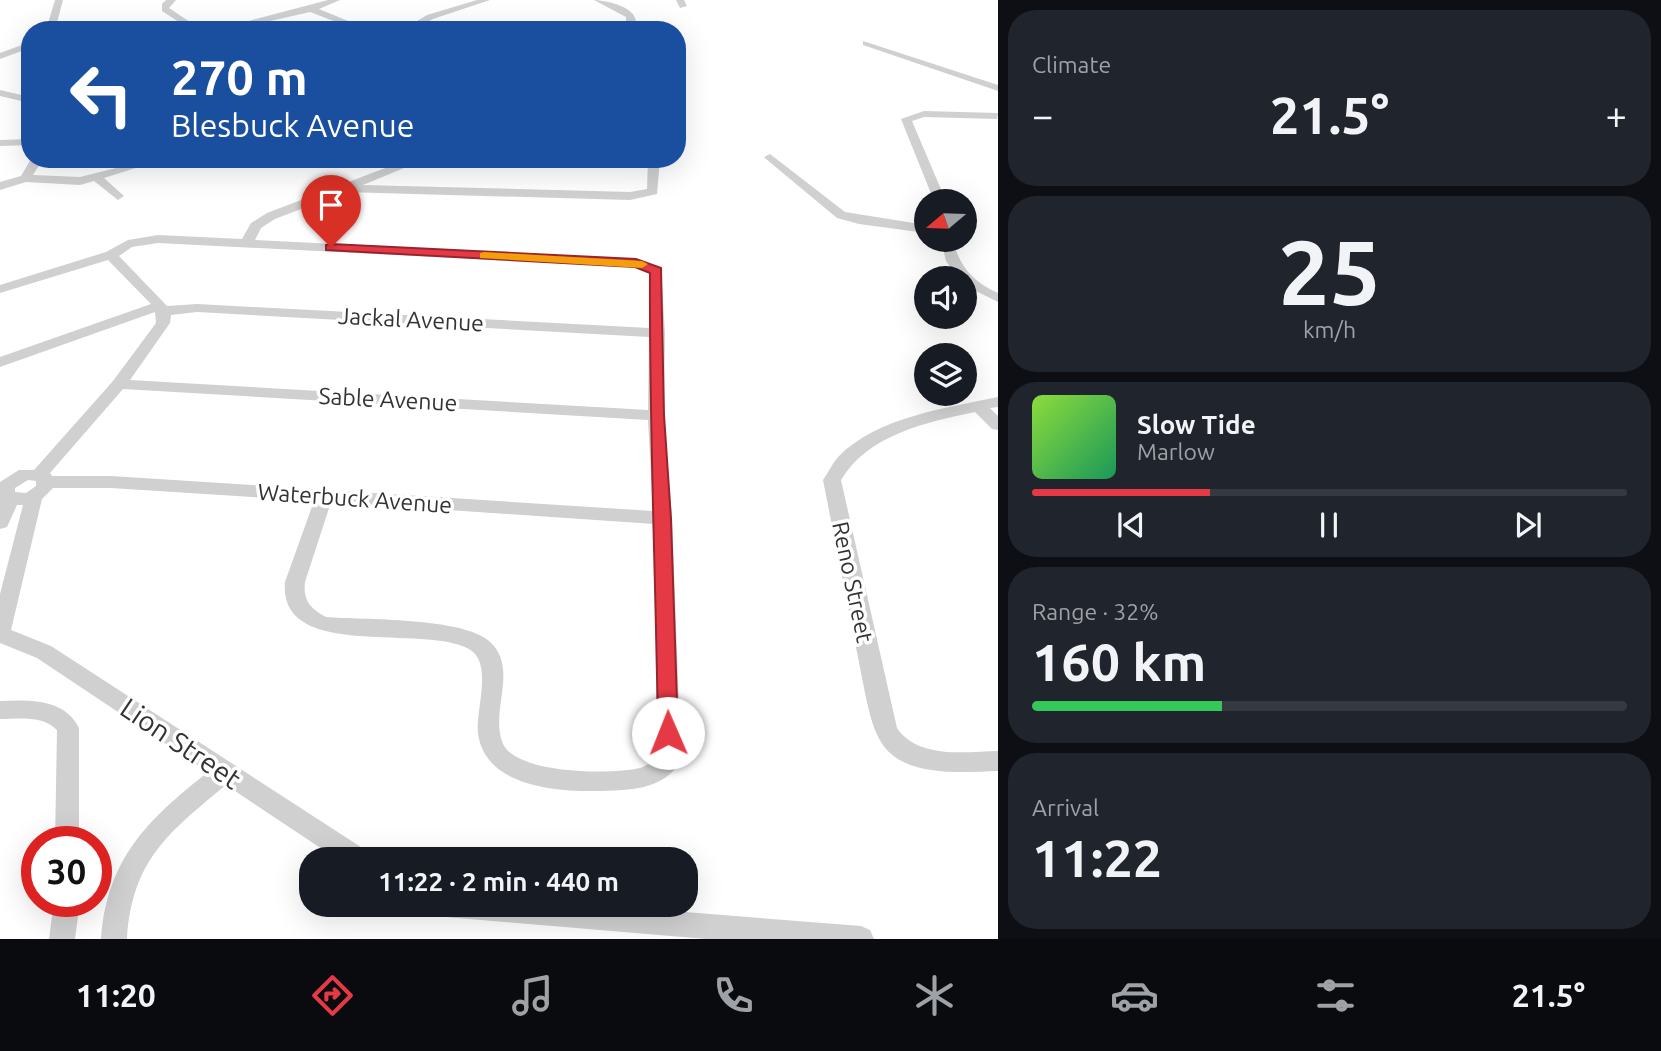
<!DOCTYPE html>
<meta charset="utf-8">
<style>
:root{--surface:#171b24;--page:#20242c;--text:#f1f3f6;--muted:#9ea1a6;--line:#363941;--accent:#e63946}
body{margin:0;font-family:Ubuntu,sans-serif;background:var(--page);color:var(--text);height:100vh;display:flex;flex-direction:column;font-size:26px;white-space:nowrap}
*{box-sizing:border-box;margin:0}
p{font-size:23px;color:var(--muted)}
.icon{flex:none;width:38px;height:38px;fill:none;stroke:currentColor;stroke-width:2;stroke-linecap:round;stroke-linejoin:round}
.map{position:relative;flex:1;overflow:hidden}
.drawer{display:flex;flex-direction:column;gap:10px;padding:10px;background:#0d0f14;width:663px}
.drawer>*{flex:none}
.hud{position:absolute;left:21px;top:21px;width:665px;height:147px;border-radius:28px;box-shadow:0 7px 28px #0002;background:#1a4fa0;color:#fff;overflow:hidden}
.needle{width:46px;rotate:251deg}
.tools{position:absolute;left:914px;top:189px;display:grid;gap:14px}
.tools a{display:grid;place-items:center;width:63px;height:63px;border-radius:50%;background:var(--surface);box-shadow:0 7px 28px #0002;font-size:35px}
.speed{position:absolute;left:21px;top:826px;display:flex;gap:14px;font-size:35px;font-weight:700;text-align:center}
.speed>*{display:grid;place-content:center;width:91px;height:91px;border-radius:50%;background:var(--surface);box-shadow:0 7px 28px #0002;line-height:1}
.speed .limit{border:10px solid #d22;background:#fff;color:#111}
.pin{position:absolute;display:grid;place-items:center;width:60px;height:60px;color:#fff;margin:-72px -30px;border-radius:50% 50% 50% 0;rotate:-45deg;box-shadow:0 0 7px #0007}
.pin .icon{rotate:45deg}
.me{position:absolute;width:77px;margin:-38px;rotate:359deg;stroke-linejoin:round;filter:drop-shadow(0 0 5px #0008)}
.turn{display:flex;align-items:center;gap:24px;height:147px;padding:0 35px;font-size:32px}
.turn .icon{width:91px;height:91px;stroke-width:2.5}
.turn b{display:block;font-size:49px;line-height:60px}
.big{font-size:52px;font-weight:700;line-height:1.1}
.drawer .widget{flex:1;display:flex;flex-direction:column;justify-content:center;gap:10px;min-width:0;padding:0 24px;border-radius:28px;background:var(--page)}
.drawer .dial{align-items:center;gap:0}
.dial b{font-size:91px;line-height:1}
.song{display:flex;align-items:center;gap:21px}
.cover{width:84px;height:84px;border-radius:10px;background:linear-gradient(135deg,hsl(90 70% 55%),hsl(150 70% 35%))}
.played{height:7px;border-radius:4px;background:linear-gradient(90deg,var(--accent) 30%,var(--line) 30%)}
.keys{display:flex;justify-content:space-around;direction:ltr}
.heat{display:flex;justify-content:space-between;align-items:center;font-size:38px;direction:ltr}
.charge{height:10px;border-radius:5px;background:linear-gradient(90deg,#34c759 32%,var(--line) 0)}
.trip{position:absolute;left:299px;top:847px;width:399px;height:70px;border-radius:28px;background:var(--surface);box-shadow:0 7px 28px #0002;font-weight:700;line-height:70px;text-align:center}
.tab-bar{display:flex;height:112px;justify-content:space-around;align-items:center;background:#090b0e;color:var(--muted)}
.tab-bar .icon{width:49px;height:49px}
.tab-bar .on{color:var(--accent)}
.tab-bar b{font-size:32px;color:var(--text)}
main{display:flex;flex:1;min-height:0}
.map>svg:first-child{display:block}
</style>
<main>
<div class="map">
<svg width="998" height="939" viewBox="0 0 998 939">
<rect width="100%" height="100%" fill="#fff"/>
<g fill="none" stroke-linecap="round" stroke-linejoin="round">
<path fill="#d0d0d0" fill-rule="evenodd" d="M55,0H63L55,30H46Z
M166,0H176L169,8L202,30H191L162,11V4Z
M328,0H340L319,9L370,30H357L310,12L231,30H214Z
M477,0H490L433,19L413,30H402L427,15Z
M594,0C604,0 632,6 635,18C637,22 635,26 636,30H626V17Z
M676,0H684L687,6L680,8Z
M557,24L610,27L614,30L554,29V25Z
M863,41L998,85V91L863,45Z
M30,42V48L0,59V53Z
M0,90L30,97V103L0,96Z
M924,111L998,113L997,119L924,117L912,121L946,201H934L901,119Z
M30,139V145L0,146V140Z
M770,154L845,212L926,225V233L859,224L837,218L766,159L764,157Z
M31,159H43L33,175L80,177L136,163L142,166L104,178L124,196L118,200L94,181L80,185L26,182L0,190V182L21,176Z
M409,159H426L363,185L630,192L647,189L648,159H660L657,194L630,200L345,192L275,219L261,228L255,240L636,259L661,268L665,333L664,415L672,518L681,760C670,782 645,789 622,790C576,793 487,794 478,734C475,711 494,663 469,649C423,623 278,662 285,582L314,501L111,488H53L42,499L11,630L51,646L367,851L371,859H337L226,785C169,832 132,860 127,939H101C107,859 147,820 208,772L37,658L0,643V594L23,505H17L7,527L0,529V482L19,470H34L113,381L156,323L155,312L0,367V357L151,304L108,260L0,293V285L106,252L128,240L158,235L242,239L251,223L267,213ZM158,243L634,267L649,273V328L197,304L167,306L119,256L132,247ZM197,312L649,337L648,410L130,380L170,323L171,315ZM123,389L648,420L653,511L111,476H52L50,473ZM28,480L36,481V486L26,493L15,492V488ZM331,502L654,524L657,756C652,761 647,766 640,768C611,775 517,774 503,744C489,711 520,668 489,641C461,617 364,620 326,617C310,608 303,601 305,582Z
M941,240H953C959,266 973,282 998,293V302L966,286L964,278H958L946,261Z
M998,397V407L990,408L998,416V430L992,429L975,412C926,422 868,435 841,480L897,728C918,759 965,752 998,751V771C963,772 906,778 883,745C873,731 870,714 866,698L823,480C828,473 832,464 838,457C877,417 946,408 998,397Z
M0,701C29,700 64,698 79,728V842H55L57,730C42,715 19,719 0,719Z
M54,901H80L75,939H49Z
M433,905H596L861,926L870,930L874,939H706L446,917L437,914Z"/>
</g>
<path fill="#e63946" stroke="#96252e" stroke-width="2" d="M331,244L636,259L661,268L664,415L671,519L678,733L675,739L668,741L661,739L658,733C656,579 649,426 650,273L635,267L326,250V245Z"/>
<path fill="#f59e0b" d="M484,252L642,261L648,264L642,268L480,258V253Z"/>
<g text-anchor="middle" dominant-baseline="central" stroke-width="7" stroke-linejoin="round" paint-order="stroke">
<g font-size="23" fill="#333" stroke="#fff">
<text transform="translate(411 319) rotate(3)">Jackal Avenue</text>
<text transform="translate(388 399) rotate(3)">Sable Avenue</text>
<text transform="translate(355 498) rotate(4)">Waterbuck Avenue</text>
<text transform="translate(853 582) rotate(78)">Reno Street</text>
</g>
<g font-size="28" fill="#333" stroke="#fff">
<text transform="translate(181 743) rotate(34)">Lion Street</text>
</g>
</g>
</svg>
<div class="tools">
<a><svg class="needle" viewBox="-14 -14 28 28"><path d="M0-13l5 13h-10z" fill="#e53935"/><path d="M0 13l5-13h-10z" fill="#9ea1a6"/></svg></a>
<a><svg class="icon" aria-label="sound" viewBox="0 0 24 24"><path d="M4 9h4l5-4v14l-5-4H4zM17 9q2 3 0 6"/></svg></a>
<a><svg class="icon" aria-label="layers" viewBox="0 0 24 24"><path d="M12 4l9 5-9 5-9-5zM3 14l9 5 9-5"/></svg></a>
</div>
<div class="speed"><div class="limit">30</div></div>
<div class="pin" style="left:331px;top:247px;background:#d93025"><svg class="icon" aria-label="arrive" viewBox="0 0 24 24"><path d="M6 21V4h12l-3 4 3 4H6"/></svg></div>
<svg class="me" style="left:668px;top:733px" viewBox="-20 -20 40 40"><circle r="19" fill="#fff"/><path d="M0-13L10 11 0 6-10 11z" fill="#e63946"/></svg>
<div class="trip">11:22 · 2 min · 440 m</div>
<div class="hud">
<div class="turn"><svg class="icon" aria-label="left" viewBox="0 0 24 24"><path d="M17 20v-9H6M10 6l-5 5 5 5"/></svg><div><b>270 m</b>Blesbuck Avenue</div></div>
</div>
</div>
<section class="drawer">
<div class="widget"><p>Climate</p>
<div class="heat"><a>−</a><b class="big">21.5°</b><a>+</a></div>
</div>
<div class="widget dial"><b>25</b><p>km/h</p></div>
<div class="widget">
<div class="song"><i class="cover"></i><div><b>Slow Tide</b><p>Marlow</p></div></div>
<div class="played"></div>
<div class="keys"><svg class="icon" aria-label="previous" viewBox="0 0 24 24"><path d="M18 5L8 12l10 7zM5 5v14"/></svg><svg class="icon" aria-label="pause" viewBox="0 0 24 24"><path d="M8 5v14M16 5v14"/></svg><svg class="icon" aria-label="next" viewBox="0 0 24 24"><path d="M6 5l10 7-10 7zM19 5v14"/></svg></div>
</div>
<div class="widget"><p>Range · 32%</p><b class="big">160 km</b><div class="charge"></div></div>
<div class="widget"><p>Arrival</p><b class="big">11:22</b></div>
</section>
</main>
<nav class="tab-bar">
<b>11:20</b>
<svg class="icon on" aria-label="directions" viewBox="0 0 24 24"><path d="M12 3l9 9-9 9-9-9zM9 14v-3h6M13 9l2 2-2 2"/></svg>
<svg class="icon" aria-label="music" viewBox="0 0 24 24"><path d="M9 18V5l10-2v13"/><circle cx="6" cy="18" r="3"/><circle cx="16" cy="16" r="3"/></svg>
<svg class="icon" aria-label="phone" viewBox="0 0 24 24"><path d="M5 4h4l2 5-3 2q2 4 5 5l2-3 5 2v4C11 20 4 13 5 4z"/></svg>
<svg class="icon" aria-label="climate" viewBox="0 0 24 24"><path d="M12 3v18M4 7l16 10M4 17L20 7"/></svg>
<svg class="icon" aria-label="car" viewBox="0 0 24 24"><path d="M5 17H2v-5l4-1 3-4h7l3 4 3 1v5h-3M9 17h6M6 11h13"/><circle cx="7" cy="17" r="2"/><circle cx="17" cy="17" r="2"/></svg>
<svg class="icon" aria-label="filters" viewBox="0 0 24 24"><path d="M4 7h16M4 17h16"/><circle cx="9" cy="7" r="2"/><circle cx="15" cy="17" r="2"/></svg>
<b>21.5°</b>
</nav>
